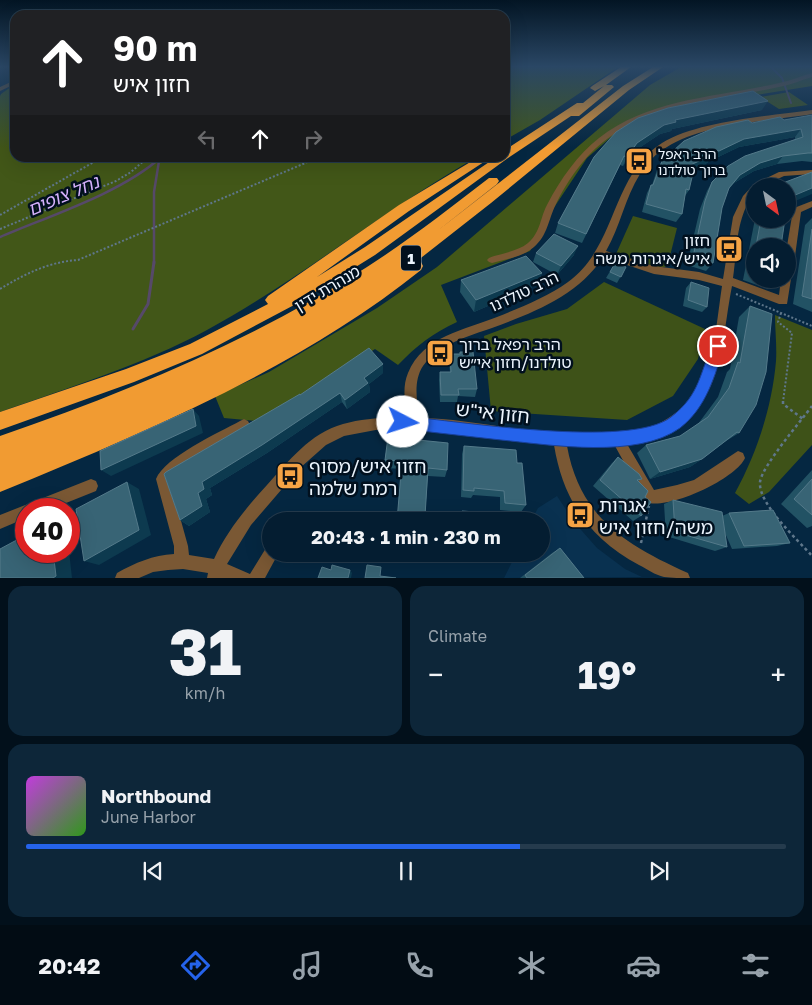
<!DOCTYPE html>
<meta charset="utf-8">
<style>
:root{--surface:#041d31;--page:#0d2639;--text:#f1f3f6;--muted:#97a2ab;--line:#253b4d;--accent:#2563eb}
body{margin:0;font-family:"Golos Text","Noto Sans Hebrew",sans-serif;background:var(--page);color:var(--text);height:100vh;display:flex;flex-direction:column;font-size:19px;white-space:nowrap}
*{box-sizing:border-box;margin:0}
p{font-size:16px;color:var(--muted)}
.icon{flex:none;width:28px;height:28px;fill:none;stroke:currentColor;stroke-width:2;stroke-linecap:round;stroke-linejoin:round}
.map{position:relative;height:578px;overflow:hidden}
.drawer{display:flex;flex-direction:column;gap:8px;padding:8px;background:#02101b;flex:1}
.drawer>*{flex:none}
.top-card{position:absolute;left:10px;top:10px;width:500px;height:152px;border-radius:15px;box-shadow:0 5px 20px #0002,0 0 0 1px var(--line);background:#202124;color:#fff;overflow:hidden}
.needle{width:32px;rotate:147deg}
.controls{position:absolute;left:746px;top:178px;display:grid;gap:10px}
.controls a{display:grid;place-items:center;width:50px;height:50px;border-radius:50%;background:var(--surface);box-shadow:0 5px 20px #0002,0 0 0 1px var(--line);font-size:25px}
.speed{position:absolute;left:15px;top:498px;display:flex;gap:10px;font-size:25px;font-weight:700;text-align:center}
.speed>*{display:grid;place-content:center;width:65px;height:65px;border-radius:50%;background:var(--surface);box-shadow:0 5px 20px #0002,0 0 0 1px var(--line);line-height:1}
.speed .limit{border:8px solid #d22;background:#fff;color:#111}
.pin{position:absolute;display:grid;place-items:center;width:42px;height:42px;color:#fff;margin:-21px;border:2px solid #fff;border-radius:50%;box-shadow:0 1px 5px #0007}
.me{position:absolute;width:55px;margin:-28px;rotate:95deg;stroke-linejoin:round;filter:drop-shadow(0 0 4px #0008)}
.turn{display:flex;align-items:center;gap:18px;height:105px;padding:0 20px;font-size:22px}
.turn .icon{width:65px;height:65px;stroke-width:2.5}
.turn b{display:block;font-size:35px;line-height:42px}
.lanes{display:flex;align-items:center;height:48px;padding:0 20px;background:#0003;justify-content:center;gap:25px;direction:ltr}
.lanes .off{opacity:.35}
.big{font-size:38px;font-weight:700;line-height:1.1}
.drawer .card{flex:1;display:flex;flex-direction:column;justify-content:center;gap:8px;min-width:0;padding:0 18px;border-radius:15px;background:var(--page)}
.drawer .dial{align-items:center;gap:0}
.dial b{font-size:65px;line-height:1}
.song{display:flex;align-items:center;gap:15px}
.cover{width:60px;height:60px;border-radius:8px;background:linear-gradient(135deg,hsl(290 70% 55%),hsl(110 70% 35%))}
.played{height:5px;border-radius:2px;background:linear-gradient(90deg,var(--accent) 65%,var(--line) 65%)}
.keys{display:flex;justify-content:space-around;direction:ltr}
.heat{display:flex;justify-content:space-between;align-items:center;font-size:28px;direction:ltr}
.drawer .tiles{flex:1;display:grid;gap:8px;grid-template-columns:1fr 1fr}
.card:last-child{grid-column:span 2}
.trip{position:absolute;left:262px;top:512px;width:288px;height:50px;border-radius:25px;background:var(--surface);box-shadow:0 5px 20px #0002,0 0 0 1px var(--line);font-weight:700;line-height:50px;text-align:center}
.dock{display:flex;height:80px;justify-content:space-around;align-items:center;background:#020c14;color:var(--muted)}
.dock .icon{width:35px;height:35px}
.dock .current{color:var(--accent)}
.dock b{font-size:22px;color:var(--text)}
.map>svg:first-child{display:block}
</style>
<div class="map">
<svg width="812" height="578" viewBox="0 0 812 578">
<rect width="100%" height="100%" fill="#052741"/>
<path fill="#093150" d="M557,496L575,523L597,548L625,569L642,577L504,578L516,554H541V521H531L538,508Z"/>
<path fill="#3e5218" d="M789,92L808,105L779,109L760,97Z
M633,216L677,228L668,264L665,267H658L616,254Z
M604,282L705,329L698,359L673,396L627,420L491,411L484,336L516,324L567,309Z
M775,315L812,330V445L769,492L749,504L735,493C757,453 772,407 776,361C777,346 775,330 775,315Z"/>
<path fill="#425718" d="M505,67H618L540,120L505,140Z
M681,67H812V86L695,105L617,132L587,158L545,221L530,251L441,285L457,322C433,333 416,346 398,365L375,349L286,407L257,421L224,418L215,396L269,372L377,308L437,267L650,85Z
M15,84V158H475C383,211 300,279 207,330C142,365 70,387 0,412V96L1,94Z"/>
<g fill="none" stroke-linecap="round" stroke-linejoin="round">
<path stroke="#564969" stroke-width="2" d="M771,67L782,78L791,103"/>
<path stroke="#564969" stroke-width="2.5" d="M0,237C49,216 121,193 160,158
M154,264V192L159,161"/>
<path stroke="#564969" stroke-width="3" d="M133,329L148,304L154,262"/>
<path stroke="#5f778b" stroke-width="2" stroke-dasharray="2 2" stroke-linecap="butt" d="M0,215L101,158
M0,229L116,181L131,172L147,158
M0,289C25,274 48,262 78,260L317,158
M736,294L812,326
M781,313L778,322L792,333L783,402"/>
<path stroke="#5f778b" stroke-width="2.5" stroke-dasharray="3 3" stroke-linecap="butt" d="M783,401V404L803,419
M812,406C801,421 762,466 760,482C758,504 798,540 812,556
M641,543L649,506"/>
<path fill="#7a5834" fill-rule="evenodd" d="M812,73V77C801,80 791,85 779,87C720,100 657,102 607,139C586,154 567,181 556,204C548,220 548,235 534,247C523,257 506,259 492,263L489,262L487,260L489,258C501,253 517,252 528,243C541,232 540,217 548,203C560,180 578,154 599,138C650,98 719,97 779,83C790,81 801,76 812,73Z
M15,80V84L0,91V87Z
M812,110V114C770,121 702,124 667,147C656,153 647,163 640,174C625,198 620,227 606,251L654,266L699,272L723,279L733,217L743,196L754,184L779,172L812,170V174L784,176L763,186H755V193C736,215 737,250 733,278L779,295L781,279H788V276H789L791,279L787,304H779L732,286C720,346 725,408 658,437C649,441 637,442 627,444L654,490L677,485L694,480L738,451L743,453L745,458C736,479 667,511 646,502L615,446H567C580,518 626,545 688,573L690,578C682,578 671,578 664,577C655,575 647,569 639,565C589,538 563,500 554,445L425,430L381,429L344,436L326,445L300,468L251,525L227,564L250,574L266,548L271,546V554H278L265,578H207L208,573L183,569L168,570L153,572L139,578H115L117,573C135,563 153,555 174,554V546L156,479C165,457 218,433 240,421L244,419L248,421L250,425L248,429L184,468L170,481L188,546L189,555L214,559C227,531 246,508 267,485C289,461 310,433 343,424C364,418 386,417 407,418C405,403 402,387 408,373C423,336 465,330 497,317C522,307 547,297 568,282C617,247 611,175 662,143C698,121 769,116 812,110ZM603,257L654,274L699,280L722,286C717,319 715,356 699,386C689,404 673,417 654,426C648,429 639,429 632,431C562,445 490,419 419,418C417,401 413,381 423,366C439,344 469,336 492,328C533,313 579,295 603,257Z
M812,201V207L801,212L793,271L791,274H788L787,246L793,210L794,208Z
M91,479L96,481L98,486L96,491L51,509H26V518L0,529V515Z
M293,511L298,513L300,518L299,521H284L288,513Z"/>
<path fill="#f19b32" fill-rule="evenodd" d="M621,67H631L606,85H612L614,87L579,116H571L508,158L375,255L296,304L202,354L134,382L0,430V412L126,369L190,344L268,304L265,300L268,296L399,205L477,158H490L409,211L317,277L365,247L495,158H505V150L577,103H583L604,86L595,91L590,88L592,86Z
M653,67H663L629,90L491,203L417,261L421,262L423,266L421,270C299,368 144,433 0,492V436C127,392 253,340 367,267C409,240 449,209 489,178H497L499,181L497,184L436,232L623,86Z"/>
</g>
<path fill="#225264" d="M753,91L762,110L672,129L671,131L660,134L633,152L623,166L620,165L582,243L555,233L558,223L594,157Z
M812,115V162L802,161L777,164L754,171L734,183L728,190L722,208L713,263L706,271L687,265L700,209L707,191L712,182L795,139V137L739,147L714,159L711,158L707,163L686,173L689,190L685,196L682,214L676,222L642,212L647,193L651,185H652L657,170L662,161L752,123L784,120Z
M812,218V312L793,304L805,225Z
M755,219H785L781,246H755V279H777L776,280L768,289L743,280Z
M536,253L574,255L557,275L533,262Z
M615,263L626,267L617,283L606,278Z
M542,273L537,285L474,312L460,292L461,280Z
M691,282L707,307L702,312L683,306L686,288Z
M750,306L739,433L726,441L702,459L690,467L650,479L637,453L646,445L680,436L698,424L718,397L727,372L730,369L739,317Z
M460,352L477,389L475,397L458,396L457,402H440L439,380L440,372H450L449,362L450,354H460Z
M383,373L369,384L370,392L347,409L342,402L267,453L210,488L212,495L206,499L210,512L189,526L180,520L164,474L300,395Z
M388,437L447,470L445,477L428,476L425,516L459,519L462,511L503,521H397L402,469L386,468L385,460Z
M464,446L517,463L526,505L521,512L500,510V497L473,495L471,498L461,497L462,454Z
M618,457L642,479L638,481L641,516L633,521L593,486L612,463Z
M812,470V526L807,528L781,504Z
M673,500L722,516L729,513L790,543L777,546L732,549L725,533L727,547L715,551L666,536L664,504Z
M560,548L584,578H520L552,553Z
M448,554H489V559L485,563L470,561V556Z"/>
<path fill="#0d3a4f" d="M768,101L762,110L672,129L671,131L660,134L633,152L623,166L627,157L637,143L664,125L675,120Z
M801,129L795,137L739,147L714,159L719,151L744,139Z
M716,150L711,158L707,163L679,176L684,168Z
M783,156L777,164L754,171L734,183L723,196L729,188L740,175L760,163Z
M812,188V194L788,204V198Z
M578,246L574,255L557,275L561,266Z
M542,273L537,285L474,312L476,300Z
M383,364V373L369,384L370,392L347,409L345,400L364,378Z
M340,393L342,402L267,453L210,488L212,495L206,499L210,512L189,526L180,520L198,493L202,482Z
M193,409L199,416L203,433L111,476L101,470Z
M702,459L690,467L650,479L660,472Z
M127,482L139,489L151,535L99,565L84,561Z
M53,551H69L72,578H53Z
M350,570L352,573L351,578H348Z"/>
<path fill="#386475" stroke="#547a8a" d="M753,91L768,101L675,120L676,122L664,125L637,143L627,157L624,156L586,234L558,223L594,157L616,132L638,118L668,108Z
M812,115V153H808L783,156L760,163L740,175L729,188L722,208L713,263L693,257L705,201L712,182L728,166L745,156L803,137L801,129L744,139L719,151L716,150L712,155L684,168L687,175L693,173L689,190L686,189L682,214L646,204L651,185H653L662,161L684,141L716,127L748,120L752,123L780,117L784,120Z
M812,172V188L788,198V202V186H775Z
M761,219H785L781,246H756Z
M812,229V299L802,296Z
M554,234L578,246L561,266L536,253Z
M755,249V272L751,271Z
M526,256L542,273L476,300L461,280Z
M615,263L626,267L621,277L610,272Z
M691,282L709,288L707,307L688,300Z
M750,306L772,314L766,372L756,405L739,433L737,432L702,459L660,472L646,445L680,436L708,417L729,388L738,362L740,363Z
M369,348L383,364L364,378L368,383L345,400L340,393L262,445L202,482L204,489L198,493L202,506L180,520L164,474L166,472L300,394V395Z
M460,352H473L477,389H458L459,395H441L440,372H451L450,354H460Z
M193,409L196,426L101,470L100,451Z
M388,437L448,443L447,470L428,468L425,516L462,519V511L503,514V521H387V520L397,521L402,461L385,460Z
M464,446L516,450L517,463H522L526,505L505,503L504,491L474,488V491L463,490Z
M618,457L639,474L642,479L637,480L648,491L645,497L651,502L641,516L600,480Z
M812,479V515L794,499Z
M127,482L139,530L84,561L76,509Z
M673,500L722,512L727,547L675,532Z
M773,510L790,543L744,546L729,513Z
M26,535V551H53L56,576L53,578H0V549Z
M560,548L584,578H527L525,575Z
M473,554H489V559L473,557Z
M332,565L350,570L348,578H318L322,567L331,570Z
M367,565L381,567L380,576L396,578H365Z"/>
<linearGradient id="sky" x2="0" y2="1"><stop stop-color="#031524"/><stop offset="0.45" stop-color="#2a4765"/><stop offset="1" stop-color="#2a4765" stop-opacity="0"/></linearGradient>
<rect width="812" height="148" fill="url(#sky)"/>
<path fill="#2563eb" stroke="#184099" d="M718,341L722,342L724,346C715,376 706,408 680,428C637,459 551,445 501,440C468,436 436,433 403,429L398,427L396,422L398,418L403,416C458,421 630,449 671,417C701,394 699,373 714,342Z"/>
<defs>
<symbol id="bus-square" viewBox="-11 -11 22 22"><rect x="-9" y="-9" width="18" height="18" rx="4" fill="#f5a345" stroke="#01101e"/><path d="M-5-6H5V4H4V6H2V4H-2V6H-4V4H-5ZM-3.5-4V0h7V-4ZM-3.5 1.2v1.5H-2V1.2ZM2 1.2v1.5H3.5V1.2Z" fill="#111"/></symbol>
</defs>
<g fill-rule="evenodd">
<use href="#bus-square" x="623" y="145" width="32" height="32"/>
<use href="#bus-square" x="713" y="233" width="32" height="32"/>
<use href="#bus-square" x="424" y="337" width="32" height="32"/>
<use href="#bus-square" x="274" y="460" width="32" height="32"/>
<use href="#bus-square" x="564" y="499" width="32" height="32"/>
</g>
<g text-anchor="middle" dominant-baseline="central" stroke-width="5" stroke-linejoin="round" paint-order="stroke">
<g font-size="14" fill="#ebf4fd" stroke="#01101e" text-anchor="start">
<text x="658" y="153">הרב ראפל<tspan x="658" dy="16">ברוך טולדנו</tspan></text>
</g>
<rect fill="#01101e" stroke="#a5b0ba" stroke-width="1" x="401" y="245.5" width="20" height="25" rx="4"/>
<g font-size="15" font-weight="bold" fill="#ebf4fd">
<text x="411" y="258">1</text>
</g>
<g font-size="16" fill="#ebf4fd" stroke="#01101e" text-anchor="end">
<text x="710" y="240">חזון<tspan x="710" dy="18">איש/איגרות משה</tspan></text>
<text x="459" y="344" text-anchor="start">הרב רפאל ברוך<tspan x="459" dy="18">טולדנו/חזון אי״ש</tspan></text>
</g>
<g font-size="16" fill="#ebf4fd" stroke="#01101e">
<text transform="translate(327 288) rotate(-31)">מנהרת ידין</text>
<text transform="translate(524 291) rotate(-25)">הרב טולדנו</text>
</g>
<g font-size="18" font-style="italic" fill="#d4b0fb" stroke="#01101e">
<text transform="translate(63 195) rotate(-23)">נחל צופים</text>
</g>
<g font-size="19" fill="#ebf4fd" stroke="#01101e">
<text transform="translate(493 412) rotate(6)">חזון אי"ש</text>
</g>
<g font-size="19" fill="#ebf4fd" stroke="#01101e" text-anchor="start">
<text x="309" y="465">חזון איש/מסוף<tspan x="309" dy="22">רמת שלמה</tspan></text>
<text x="599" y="504">אגרות<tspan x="599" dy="22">משה/חזון איש</tspan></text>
</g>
</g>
</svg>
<div class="controls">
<a><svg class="needle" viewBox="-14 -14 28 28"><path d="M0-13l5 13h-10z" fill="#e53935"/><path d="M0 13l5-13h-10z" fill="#97a2ab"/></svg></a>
<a><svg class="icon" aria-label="sound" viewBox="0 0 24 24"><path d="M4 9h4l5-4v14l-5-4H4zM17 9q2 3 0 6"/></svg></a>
</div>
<div class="speed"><div class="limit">40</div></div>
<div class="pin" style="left:718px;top:346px;background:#d93025"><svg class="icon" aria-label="arrive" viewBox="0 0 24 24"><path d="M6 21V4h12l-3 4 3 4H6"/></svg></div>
<svg class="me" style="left:403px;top:422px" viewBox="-20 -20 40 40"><circle r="19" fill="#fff"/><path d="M0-13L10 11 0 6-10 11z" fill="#2563eb"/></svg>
<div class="trip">20:43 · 1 min · 230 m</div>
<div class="top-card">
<div class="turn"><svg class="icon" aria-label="ahead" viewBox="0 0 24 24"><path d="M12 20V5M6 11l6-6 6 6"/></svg><div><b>90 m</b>חזון איש</div></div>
<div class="lanes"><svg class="icon off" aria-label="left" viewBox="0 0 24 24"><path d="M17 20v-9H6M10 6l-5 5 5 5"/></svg><svg class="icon" aria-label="ahead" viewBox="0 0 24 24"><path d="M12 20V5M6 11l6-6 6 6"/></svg><svg class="icon off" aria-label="right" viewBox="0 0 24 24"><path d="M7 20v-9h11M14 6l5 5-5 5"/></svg></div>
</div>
</div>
<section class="drawer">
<div class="tiles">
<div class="card dial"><b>31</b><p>km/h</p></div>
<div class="card"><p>Climate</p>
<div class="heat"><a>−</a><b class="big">19°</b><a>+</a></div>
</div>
<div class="card">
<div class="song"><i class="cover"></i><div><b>Northbound</b><p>June Harbor</p></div></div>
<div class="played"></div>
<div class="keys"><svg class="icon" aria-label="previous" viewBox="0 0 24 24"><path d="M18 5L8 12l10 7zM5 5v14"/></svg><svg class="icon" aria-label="pause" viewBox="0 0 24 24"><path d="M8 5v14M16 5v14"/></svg><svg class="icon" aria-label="next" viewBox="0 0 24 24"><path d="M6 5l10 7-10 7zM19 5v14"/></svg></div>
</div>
</div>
</section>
<nav class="dock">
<b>20:42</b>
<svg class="icon current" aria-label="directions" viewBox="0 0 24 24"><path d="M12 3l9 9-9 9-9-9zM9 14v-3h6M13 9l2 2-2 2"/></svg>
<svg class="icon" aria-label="music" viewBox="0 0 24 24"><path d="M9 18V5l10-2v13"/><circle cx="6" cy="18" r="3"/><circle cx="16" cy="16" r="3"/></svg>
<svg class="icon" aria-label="phone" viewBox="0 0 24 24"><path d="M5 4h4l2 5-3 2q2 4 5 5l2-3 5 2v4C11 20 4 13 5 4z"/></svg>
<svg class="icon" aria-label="climate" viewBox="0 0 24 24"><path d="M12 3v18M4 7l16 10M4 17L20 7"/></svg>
<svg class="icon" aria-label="car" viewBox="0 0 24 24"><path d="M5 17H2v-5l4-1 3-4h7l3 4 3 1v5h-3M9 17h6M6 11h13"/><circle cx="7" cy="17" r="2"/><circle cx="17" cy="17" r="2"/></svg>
<svg class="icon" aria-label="filters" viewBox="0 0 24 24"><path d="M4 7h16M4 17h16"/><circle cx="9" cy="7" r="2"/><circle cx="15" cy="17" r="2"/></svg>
</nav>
